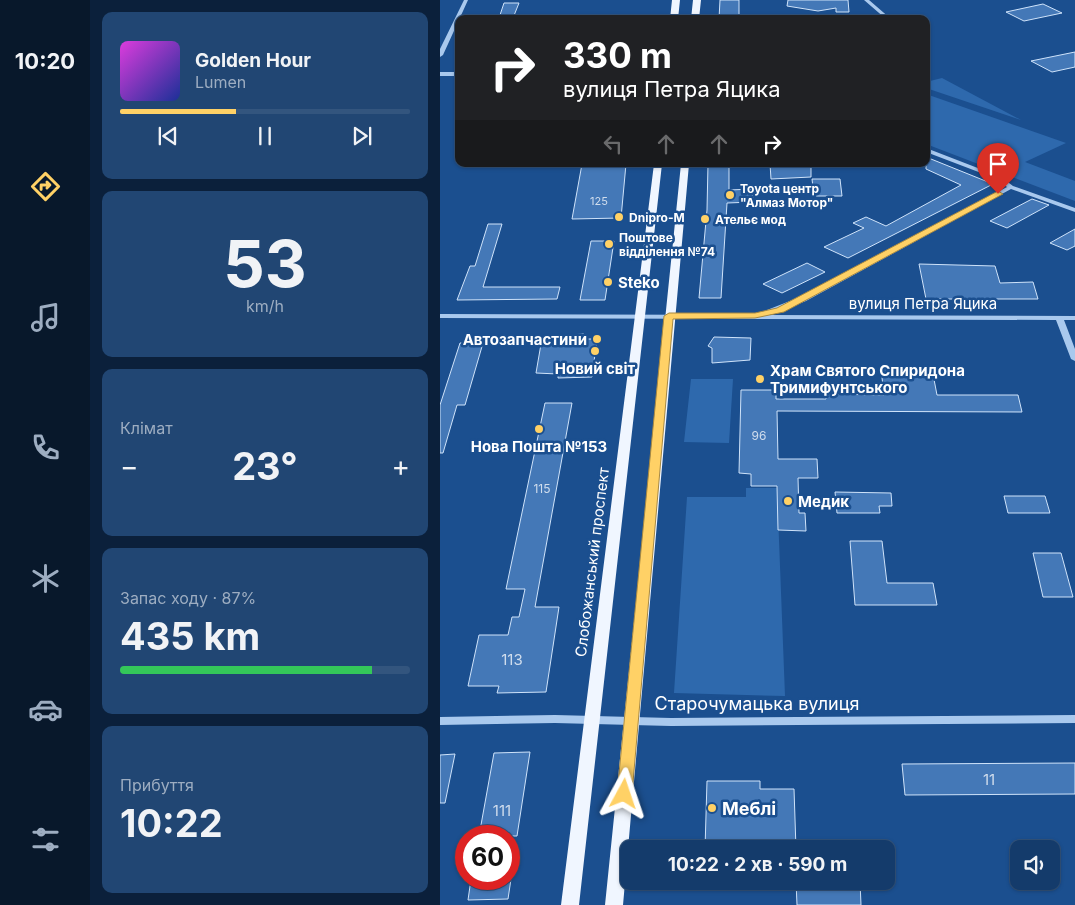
<!DOCTYPE html>
<html lang="uk">
<meta charset="utf-8">
<style>
:root{--surface:#143b6b;--page:#214673;--text:#f1f3f6;--muted:#9dadc1;--line:#33557e;--accent:#ffd166}
body{margin:0;font-family:Inter,sans-serif;background:var(--page);color:var(--text);height:100vh;display:flex;flex-direction:column;font-size:19px;white-space:nowrap}
*{box-sizing:border-box;margin:0}
p{font-size:16px;color:var(--muted)}
.icon{flex:none;width:28px;height:28px;fill:none;stroke:currentColor;stroke-width:2;stroke-linecap:round;stroke-linejoin:round}
.map{position:relative;flex:1;overflow:hidden}
.sheet{display:flex;flex-direction:column;gap:12px;padding:12px;background:#0b203b;width:350px}
.sheet>*{flex:none}
.top-card{position:absolute;left:15px;top:15px;width:475px;height:152px;border-radius:10px;box-shadow:0 1px 4px #0004,0 0 0 1px var(--line);background:#202124;color:#fff;overflow:hidden}
.fabs{position:absolute;left:570px;top:840px;display:grid;gap:10px}
.fabs a{display:grid;place-items:center;width:50px;height:50px;border-radius:10px;background:var(--surface);box-shadow:0 1px 4px #0004,0 0 0 1px var(--line);font-size:25px}
.speed{position:absolute;left:15px;top:825px;display:flex;gap:10px;font-size:25px;font-weight:700;text-align:center}
.speed>*{display:grid;place-content:center;width:65px;height:65px;border-radius:50%;background:var(--surface);box-shadow:0 1px 4px #0004,0 0 0 1px var(--line);line-height:1}
.speed .limit{border:8px solid #d22;background:#fff;color:#111}
.pin{position:absolute;display:grid;place-items:center;width:42px;height:42px;color:#fff;margin:-51px -21px;border-radius:50% 50% 50% 0;rotate:-45deg;box-shadow:0 0 5px #0007}
.pin .icon{rotate:45deg}
.me{position:absolute;width:55px;margin:-28px;rotate:5deg;stroke-linejoin:round;filter:drop-shadow(0 0 4px #0008)}
.turn{display:flex;align-items:center;gap:18px;height:105px;padding:0 25px;font-size:22px}
.turn .icon{width:65px;height:65px;stroke-width:2.5}
.turn b{display:block;font-size:35px;line-height:42px}
.lanes{display:flex;align-items:center;height:48px;padding:0 25px;background:#0003;justify-content:center;gap:25px;direction:ltr}
.lanes .off{opacity:.35}
.big{font-size:38px;font-weight:700;line-height:1.1}
.sheet .tile{flex:1;display:flex;flex-direction:column;justify-content:center;gap:8px;min-width:0;padding:0 18px;border-radius:10px;background:var(--page)}
.sheet .dial{align-items:center;gap:0}
.dial b{font-size:65px;line-height:1}
.song{display:flex;align-items:center;gap:15px}
.cover{width:60px;height:60px;border-radius:8px;background:linear-gradient(135deg,hsl(300 70% 55%),hsl(230 70% 35%))}
.played{height:5px;border-radius:2px;background:linear-gradient(90deg,var(--accent) 40%,var(--line) 40%)}
.keys{display:flex;justify-content:space-around;direction:ltr}
.heat{display:flex;justify-content:space-between;align-items:center;font-size:28px;direction:ltr}
.charge{height:8px;border-radius:4px;background:linear-gradient(90deg,#34c759 87%,var(--line) 0)}
.trip{position:absolute;left:180px;top:840px;width:275px;height:50px;border-radius:10px;background:var(--surface);box-shadow:0 1px 4px #0004,0 0 0 1px var(--line);font-weight:700;line-height:50px;text-align:center}
main{display:flex;flex:1;min-height:0}
.menu{display:flex;flex-direction:column;width:90px;justify-content:space-around;align-items:center;background:#08182b;color:var(--muted)}
.menu .icon{width:35px;height:35px}
.menu .active{color:var(--accent)}
.menu b{font-size:22px;color:var(--text)}
.map>svg:first-child{display:block}
</style>
<main>
<nav class="menu">
<b>10:20</b>
<svg class="icon active" aria-label="directions" viewBox="0 0 24 24"><path d="M12 3l9 9-9 9-9-9zM9 14v-3h6M13 9l2 2-2 2"/></svg>
<svg class="icon" aria-label="music" viewBox="0 0 24 24"><path d="M9 18V5l10-2v13"/><circle cx="6" cy="18" r="3"/><circle cx="16" cy="16" r="3"/></svg>
<svg class="icon" aria-label="phone" viewBox="0 0 24 24"><path d="M5 4h4l2 5-3 2q2 4 5 5l2-3 5 2v4C11 20 4 13 5 4z"/></svg>
<svg class="icon" aria-label="climate" viewBox="0 0 24 24"><path d="M12 3v18M4 7l16 10M4 17L20 7"/></svg>
<svg class="icon" aria-label="car" viewBox="0 0 24 24"><path d="M5 17H2v-5l4-1 3-4h7l3 4 3 1v5h-3M9 17h6M6 11h13"/><circle cx="7" cy="17" r="2"/><circle cx="17" cy="17" r="2"/></svg>
<svg class="icon" aria-label="filters" viewBox="0 0 24 24"><path d="M4 7h16M4 17h16"/><circle cx="9" cy="7" r="2"/><circle cx="15" cy="17" r="2"/></svg>
</nav>
<section class="sheet">
<div class="tile">
<div class="song"><i class="cover"></i><div><b>Golden Hour</b><p>Lumen</p></div></div>
<div class="played"></div>
<div class="keys"><svg class="icon" aria-label="previous" viewBox="0 0 24 24"><path d="M18 5L8 12l10 7zM5 5v14"/></svg><svg class="icon" aria-label="pause" viewBox="0 0 24 24"><path d="M8 5v14M16 5v14"/></svg><svg class="icon" aria-label="next" viewBox="0 0 24 24"><path d="M6 5l10 7-10 7zM19 5v14"/></svg></div>
</div>
<div class="tile dial"><b>53</b><p>km/h</p></div>
<div class="tile"><p>Клімат</p>
<div class="heat"><a>−</a><b class="big">23°</b><a>+</a></div>
</div>
<div class="tile"><p>Запас ходу · 87%</p><b class="big">435 km</b><div class="charge"></div></div>
<div class="tile"><p>Прибуття</p><b class="big">10:22</b></div>
</section>
<div class="map">
<svg width="635" height="905" viewBox="0 0 635 905">
<rect width="100%" height="100%" fill="#1b4f8f"/>
<path fill="#2e69ad" d="M502,78L581,120L486,88V82Z
M486,94L626,143L585,162L635,181V201L486,144Z
M251,379H293L289,443L244,442Z
M306,488H337L345,696L234,693L247,497H306Z"/>
<path fill="#4478b7" stroke="#cfe3fa" d="M280,0H299V19H279Z
M348,0H408L409,12H396V8L378,11L347,6Z
M64,3H79L73,18H59Z
M603,4L622,13L584,21L566,12Z
M635,52V67L612,72L591,61Z
M486,157L553,184L408,258L384,247L424,228L413,223L426,217L446,226L521,185L486,169Z
M142,164H186L181,218L132,219Z
M268,164H289V190L313,189V202L287,203L281,298H259L267,210Z
M330,164H371V177L331,179Z
M372,179H400L402,196H374Z
M592,199L609,205L567,228L550,221Z
M48,224H62L43,287H120L117,299L17,300L30,266H35Z
M635,229V246L627,250L610,243Z
M151,241H174L165,300H140Z
M367,263L385,272L342,293L323,284Z
M479,264L555,266L560,283L593,282L598,299H486Z
M144,334L143,339H157L152,377L118,378V374L96,373L101,344L123,343V340H129L130,335Z
M274,337L311,338L310,360L272,363V348L268,346Z
M20,343H43L25,405H17L3,453H0V405Z
M441,369H492L497,395H578L582,412L337,411L338,459H377L378,478H358L359,513H365L366,531L338,530L337,486H311V474L299,473L301,390H336V399H386V394L444,395Z
M105,403H132L95,607H119L106,692L57,693L59,686H28L39,635H68L72,617H79L85,589H66Z
M395,492L451,493L452,506H439L440,513H397Z
M564,496H605L610,513H568Z
M410,541H442L447,583H493L497,605H415Z
M593,553H621L633,597H603Z
M90,752L77,836H39L54,753Z
M15,754L5,803H0V755Z
M635,763V794L465,795L462,764Z
M267,781H320V789H354L356,849H265Z
M31,879H71L68,899L28,900Z
M356,881H420L421,905H357Z"/>
<g fill="none" stroke-linecap="round" stroke-linejoin="round">
<path fill="#a9c9ee" fill-rule="evenodd" d="M24,0H28L3,55L0,57V49Z
M424,0H429L451,19H446Z
M0,72H19V76H0Z
M486,148L561,177L573,186L635,208V212L571,189L366,301L333,314H327L326,312L327,310L360,297L567,187L557,179L486,152Z
M0,314L635,316V320H624L635,349V361L631,359L616,320L0,318Z
M115,715L231,718L635,715V723L231,726L115,723L0,725V717Z"/>
<path fill="#f0f6ff" fill-rule="evenodd" d="M232,0H240L238,19H230Z
M253,0H261L259,19H251Z
M214,164H222L139,905H121Z
M241,164H249L183,905H165Z"/>
</g>
<path fill="#ffd166" stroke="#a68842" d="M558,191L563,194L561,195L344,312L315,318L233,319L192,794L190,798H179L177,794L224,316L229,313H315L337,308Z"/>
<g fill="#ffd166" stroke="#1b4f8f" stroke-width="2">
<circle cx="290" cy="195" r="5"/>
<circle cx="179" cy="217" r="5"/>
<circle cx="265" cy="219" r="5"/>
<circle cx="169" cy="244" r="5"/>
<circle cx="168" cy="282" r="5"/>
<circle cx="157" cy="339" r="5"/>
<circle cx="155" cy="351" r="5"/>
<circle cx="320" cy="379" r="5"/>
<circle cx="99" cy="429" r="5"/>
<circle cx="348" cy="501" r="5"/>
<circle cx="272" cy="808" r="5"/>
</g>
<g text-anchor="middle" dominant-baseline="central" stroke-width="5" stroke-linejoin="round" paint-order="stroke">
<g font-size="11" fill="#d0dded">
<text x="159" y="201">125</text>
</g>
<g font-size="12" font-weight="bold" fill="#fff" stroke="#1b4f8f" text-anchor="start">
<text x="300" y="188">Toyota центр<tspan x="300" dy="14">"Алмаз Мотор"</tspan></text>
<text x="189" y="217">Dnipro-M</text>
<text x="275" y="219">Ательє мод</text>
<text x="179" y="237">Поштове<tspan x="179" dy="14">відділення №74</tspan></text>
</g>
<g font-size="12" fill="#d0dded">
<text x="319" y="435">96</text>
<text x="102" y="488">115</text>
</g>
<g font-size="15" font-weight="bold" fill="#fff" stroke="#1b4f8f" text-anchor="start">
<text x="178" y="282">Steko</text>
<text x="147" y="339" text-anchor="end">Автозапчастини</text>
<text x="155" y="368" text-anchor="middle">Новий світ</text>
<text x="330" y="370">Храм Святого Спиридона<tspan x="330" dy="17">Тримифунтського</tspan></text>
<text x="99" y="446" text-anchor="middle">Нова Пошта №153</text>
<text x="358" y="501">Медик</text>
</g>
<g font-size="15" fill="#fff" stroke="#1b4f8f">
<text x="483" y="303">вулиця Петра Яцика</text>
<text transform="translate(152 562) rotate(-83)">Слобожанський проспект</text>
</g>
<g font-size="15" fill="#d0dded">
<text x="72" y="659">113</text>
<text x="549" y="779">11</text>
<text x="62" y="810">111</text>
</g>
<g font-size="18" fill="#fff" stroke="#1b4f8f">
<text x="317" y="703">Старочумацька вулиця</text>
</g>
<g font-size="18" font-weight="bold" fill="#fff" stroke="#1b4f8f" text-anchor="start">
<text x="282" y="808">Меблі</text>
</g>
</g>
</svg>
<div class="fabs">
<a><svg class="icon" aria-label="sound" viewBox="0 0 24 24"><path d="M4 9h4l5-4v14l-5-4H4zM17 9q2 3 0 6"/></svg></a>
</div>
<div class="speed"><div class="limit">60</div></div>
<div class="pin" style="left:558px;top:194px;background:#d93025"><svg class="icon" aria-label="arrive" viewBox="0 0 24 24"><path d="M6 21V4h12l-3 4 3 4H6"/></svg></div>
<svg class="me" style="left:184px;top:794px" viewBox="-20 -20 40 40"><path d="M0-17L14 15 0 8-14 15z" fill="#ffd166" stroke="#fff" stroke-width="4"/></svg>
<div class="trip">10:22 · 2 хв · 590 m</div>
<div class="top-card">
<div class="turn"><svg class="icon" aria-label="right" viewBox="0 0 24 24"><path d="M7 20v-9h11M14 6l5 5-5 5"/></svg><div><b>330 m</b>вулиця Петра Яцика</div></div>
<div class="lanes"><svg class="icon off" aria-label="left" viewBox="0 0 24 24"><path d="M17 20v-9H6M10 6l-5 5 5 5"/></svg><svg class="icon off" aria-label="ahead" viewBox="0 0 24 24"><path d="M12 20V5M6 11l6-6 6 6"/></svg><svg class="icon off" aria-label="ahead" viewBox="0 0 24 24"><path d="M12 20V5M6 11l6-6 6 6"/></svg><svg class="icon" aria-label="right" viewBox="0 0 24 24"><path d="M7 20v-9h11M14 6l5 5-5 5"/></svg></div>
</div>
</div>
</main>
